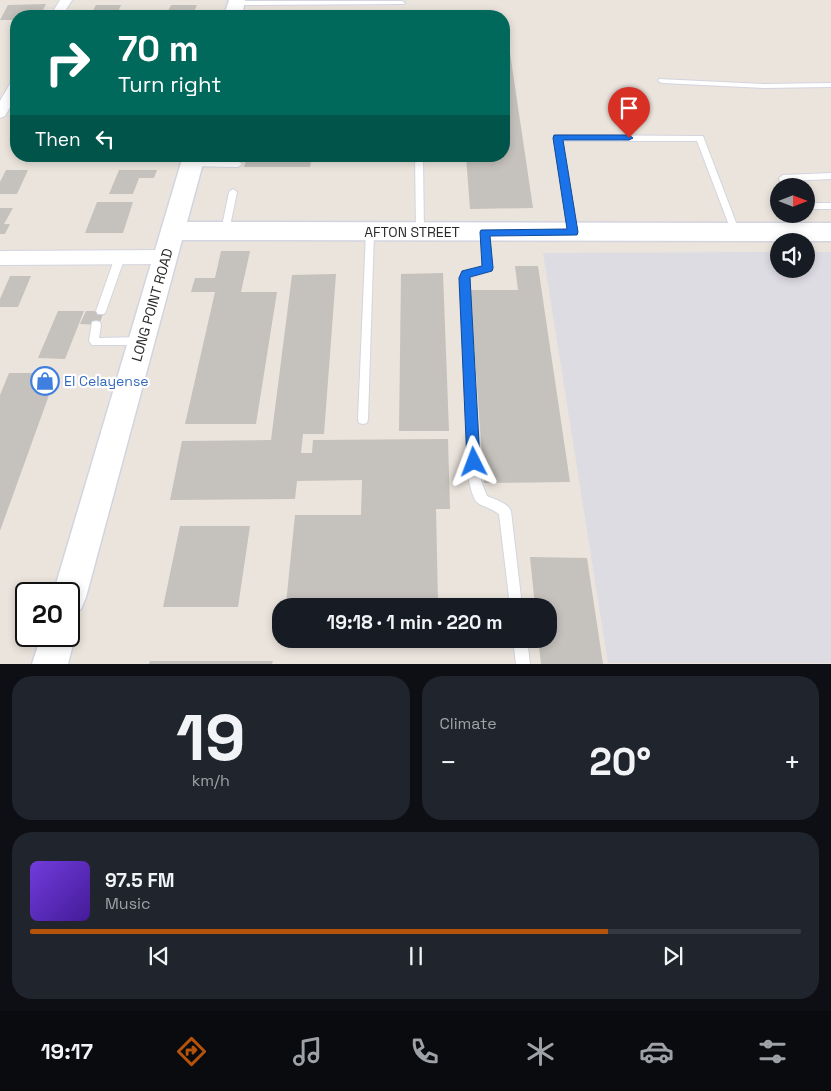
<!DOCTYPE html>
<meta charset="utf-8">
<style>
:root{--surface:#171b24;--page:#20242c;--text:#f1f3f6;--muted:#9ea1a6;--line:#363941;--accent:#b45309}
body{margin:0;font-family:"Space Grotesk",sans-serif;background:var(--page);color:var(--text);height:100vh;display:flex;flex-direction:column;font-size:19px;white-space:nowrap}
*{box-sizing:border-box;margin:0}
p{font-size:16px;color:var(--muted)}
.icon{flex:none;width:28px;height:28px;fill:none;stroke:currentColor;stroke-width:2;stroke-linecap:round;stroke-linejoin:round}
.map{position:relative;height:664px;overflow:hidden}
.panel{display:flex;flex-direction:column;gap:12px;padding:12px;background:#0d0f14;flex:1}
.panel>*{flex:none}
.hud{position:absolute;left:10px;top:10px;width:500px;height:152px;border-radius:20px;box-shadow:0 2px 8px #0003;background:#00695c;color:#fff;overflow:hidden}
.needle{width:32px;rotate:90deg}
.controls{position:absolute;left:770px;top:178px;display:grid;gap:10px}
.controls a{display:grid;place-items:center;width:45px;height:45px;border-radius:50%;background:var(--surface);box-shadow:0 2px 8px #0003;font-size:25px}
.speed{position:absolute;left:15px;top:582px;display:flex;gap:10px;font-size:25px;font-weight:700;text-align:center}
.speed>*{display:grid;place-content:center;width:65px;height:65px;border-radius:50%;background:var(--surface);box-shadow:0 2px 8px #0003;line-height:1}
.speed .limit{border:2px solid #111;border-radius:8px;background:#fff;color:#111}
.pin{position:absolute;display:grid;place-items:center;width:42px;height:42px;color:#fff;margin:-51px -21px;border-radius:50% 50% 50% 0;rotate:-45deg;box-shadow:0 0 5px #0007}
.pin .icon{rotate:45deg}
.me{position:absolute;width:55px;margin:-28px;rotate:357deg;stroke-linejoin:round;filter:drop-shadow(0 0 4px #0008)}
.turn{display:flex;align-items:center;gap:18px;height:105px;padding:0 25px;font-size:22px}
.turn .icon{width:65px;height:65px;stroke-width:2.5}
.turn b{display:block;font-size:35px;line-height:42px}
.then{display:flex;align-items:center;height:48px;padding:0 25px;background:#0003;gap:10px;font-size:19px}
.big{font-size:38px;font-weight:800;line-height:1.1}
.panel .widget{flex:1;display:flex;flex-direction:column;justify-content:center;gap:8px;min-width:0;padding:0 18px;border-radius:20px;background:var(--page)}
.panel .dial{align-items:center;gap:0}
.dial b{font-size:65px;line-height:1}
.song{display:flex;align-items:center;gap:15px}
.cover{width:60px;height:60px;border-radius:8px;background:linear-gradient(135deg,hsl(260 70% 55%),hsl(260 70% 35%))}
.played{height:5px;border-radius:2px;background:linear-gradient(90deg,var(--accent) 75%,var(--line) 75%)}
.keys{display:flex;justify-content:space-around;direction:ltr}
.heat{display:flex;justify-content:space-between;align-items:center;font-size:28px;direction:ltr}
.panel .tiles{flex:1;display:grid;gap:12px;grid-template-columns:1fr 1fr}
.widget:last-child{grid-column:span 2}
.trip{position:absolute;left:272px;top:598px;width:285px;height:50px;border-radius:20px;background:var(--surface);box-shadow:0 2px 8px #0003;font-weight:800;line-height:50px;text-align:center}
.tabs{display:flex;height:80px;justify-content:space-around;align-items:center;background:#090b0e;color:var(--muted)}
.tabs .icon{width:35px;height:35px}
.tabs .selected{color:var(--accent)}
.tabs b{font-size:22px;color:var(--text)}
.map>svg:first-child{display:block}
</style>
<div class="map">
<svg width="831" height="664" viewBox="0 0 831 664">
<rect width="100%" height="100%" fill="#eae4dc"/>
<path fill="#dedce3" d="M779,252V269H806V252H831V663H608L543,253Z"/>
<path fill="#c5c1bc" d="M46,4L43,10H29L25,16H16V20H0L8,5Z
M96,5H121L116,16H90Z
M171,5H197L192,16H175L177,13H167Z
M504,53H510L533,208L470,209L466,156H504Z
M115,156H138L136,161L113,162Z
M247,156H312L310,167H244Z
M6,170H28L17,194H0V182Z
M119,170H157L154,178H139L133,194H109Z
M97,202H133L123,233H85Z
M0,208H13L4,224H10L5,234H0Z
M221,251H250L241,292H277L256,424H185L215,292H191L195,278H215Z
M515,266H538L570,482L484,483L470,290H518Z
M443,273L449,431H399L401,274Z
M336,274L324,434H303L301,453H312L313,440L448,439L450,509H436L438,603L286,604L295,515H361L362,480L297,481L295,499L170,500L182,441L271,440L292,275Z
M10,276H31L18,307H0V299Z
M58,311H84L65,359L38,358Z
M86,311H104L99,325L80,324Z
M9,373H57L0,531V395Z
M180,526H250L238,607H163Z
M530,557L587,558L603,664H541L538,639H549V606H535Z
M150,661H273L272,664H149Z"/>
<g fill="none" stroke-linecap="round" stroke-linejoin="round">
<defs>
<path id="lane" d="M402,1L405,3L404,4L236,5L233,3L236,1Z
M659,79L764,84L831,83V87L764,88L662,83L658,81Z
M558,135L703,136L740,233L736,236L732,233L697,141H562L577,232L576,234H570L554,138Z
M415,156H423L424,232L420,235L416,232Z
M192,161H238L242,164L238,167L189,166V162Z
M831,173V179L788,181L789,186H781L779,178L783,175Z
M233,189L237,192L229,231L225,234L221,231L229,192Z
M806,203H831V209H806Z
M370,229L374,232L368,419L367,423L363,424L359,423L358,419L366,232Z
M485,229L489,232L493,268L491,271L469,278L481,481L487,496C495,500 507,502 511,511L522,606H510L499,514C479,500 476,512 469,481L459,278L463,271L483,266L481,232Z
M120,253L125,257L106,311L104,314H98L96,311L115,257Z
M96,321L100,322L101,325L99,338L141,337L145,338L146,341L145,344L141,345H92L89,341L92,322Z
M513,639H527L530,664H516Z"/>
<path id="street" d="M60,0H72L62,16H50Z
M16,81V97L5,116L0,118V101L11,82Z
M165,250L171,252L174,257L171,262L165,264L0,265V251Z"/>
<path id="secondary" d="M229,0H245L242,16H224Z
M183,156H205L187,222L831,223V241L182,240L86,597L81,609L69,614V594H53Z
M69,623L75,636L68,664H32L41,636H69Z"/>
</defs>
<use href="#lane" stroke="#d2d4e0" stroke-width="2"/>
<use href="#street" stroke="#d2d4e0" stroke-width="2"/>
<use href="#secondary" stroke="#d2d4e0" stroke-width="3"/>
<use href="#lane" fill="#fff" fill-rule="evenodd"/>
<use href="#street" fill="#fff" fill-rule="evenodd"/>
<use href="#secondary" fill="#fff" fill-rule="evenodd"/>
</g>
<path fill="#1a73e8" stroke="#114b97" d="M554,135H629L633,138L629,140H563L578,232L577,235L490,236L493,268L492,271L470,277L480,462L478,467L474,468L469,467L467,462L459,278L462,271L482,266L480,232L481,230L567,229L553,138Z"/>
<defs>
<symbol id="shop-ring" viewBox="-11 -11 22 22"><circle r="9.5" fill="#fff" stroke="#3f7fe0" stroke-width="1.5"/><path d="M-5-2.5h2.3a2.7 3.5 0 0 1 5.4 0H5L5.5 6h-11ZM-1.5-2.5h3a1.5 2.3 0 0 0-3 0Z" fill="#3f7fe0"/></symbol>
</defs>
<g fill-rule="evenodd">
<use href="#shop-ring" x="29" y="365" width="32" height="32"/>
</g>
<g text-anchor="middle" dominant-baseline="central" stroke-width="4.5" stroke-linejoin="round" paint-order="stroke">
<g font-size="14" fill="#292929" stroke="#fff">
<text x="412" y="232">AFTON STREET</text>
<text transform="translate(152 305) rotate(-74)">LONG POINT ROAD</text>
</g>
<g font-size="14" fill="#366cbe" stroke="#fff" text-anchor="start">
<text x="64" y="381">El Celayense</text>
</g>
</g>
</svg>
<div class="controls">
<a><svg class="needle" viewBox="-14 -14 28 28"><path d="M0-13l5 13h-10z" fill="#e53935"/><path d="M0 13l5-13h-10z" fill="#9ea1a6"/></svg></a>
<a><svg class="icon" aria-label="sound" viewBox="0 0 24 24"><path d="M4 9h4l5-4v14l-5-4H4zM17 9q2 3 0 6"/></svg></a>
</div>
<div class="speed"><div class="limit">20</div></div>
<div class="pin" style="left:629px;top:138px;background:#d93025"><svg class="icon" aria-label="arrive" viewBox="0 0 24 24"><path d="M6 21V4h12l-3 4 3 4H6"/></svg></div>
<svg class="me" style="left:474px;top:462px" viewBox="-20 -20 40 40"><path d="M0-17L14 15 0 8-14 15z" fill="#1a73e8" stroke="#fff" stroke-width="4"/></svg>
<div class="trip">19:18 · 1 min · 220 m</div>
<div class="hud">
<div class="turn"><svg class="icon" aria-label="right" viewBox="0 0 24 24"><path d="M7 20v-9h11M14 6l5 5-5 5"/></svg><div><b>70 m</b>Turn right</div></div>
<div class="then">Then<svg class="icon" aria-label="left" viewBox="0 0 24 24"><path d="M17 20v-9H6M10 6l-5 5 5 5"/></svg></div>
</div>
</div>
<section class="panel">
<div class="tiles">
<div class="widget dial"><b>19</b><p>km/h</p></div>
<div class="widget"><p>Climate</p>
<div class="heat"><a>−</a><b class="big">20°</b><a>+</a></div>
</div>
<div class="widget">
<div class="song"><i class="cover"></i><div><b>97.5 FM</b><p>Music</p></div></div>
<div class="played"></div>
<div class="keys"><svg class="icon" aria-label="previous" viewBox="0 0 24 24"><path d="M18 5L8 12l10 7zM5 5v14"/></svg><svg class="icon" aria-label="pause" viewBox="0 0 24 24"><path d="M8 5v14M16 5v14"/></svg><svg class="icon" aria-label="next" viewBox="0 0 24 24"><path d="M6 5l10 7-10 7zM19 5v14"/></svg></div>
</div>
</div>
</section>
<nav class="tabs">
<b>19:17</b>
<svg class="icon selected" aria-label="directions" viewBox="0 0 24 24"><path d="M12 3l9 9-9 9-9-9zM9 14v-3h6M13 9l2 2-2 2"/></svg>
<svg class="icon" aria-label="music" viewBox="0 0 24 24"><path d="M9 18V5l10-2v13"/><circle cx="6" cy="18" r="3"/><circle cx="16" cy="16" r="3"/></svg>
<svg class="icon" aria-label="phone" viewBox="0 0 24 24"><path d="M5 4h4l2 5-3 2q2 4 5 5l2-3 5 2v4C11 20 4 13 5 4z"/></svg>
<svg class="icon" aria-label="climate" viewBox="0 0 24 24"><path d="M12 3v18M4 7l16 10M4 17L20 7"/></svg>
<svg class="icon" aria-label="car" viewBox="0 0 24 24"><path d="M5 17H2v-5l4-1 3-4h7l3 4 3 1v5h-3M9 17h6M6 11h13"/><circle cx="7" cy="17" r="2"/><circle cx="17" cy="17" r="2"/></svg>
<svg class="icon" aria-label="filters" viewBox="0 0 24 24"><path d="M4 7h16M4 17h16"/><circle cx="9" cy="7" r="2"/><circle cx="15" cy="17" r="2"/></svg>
</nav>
